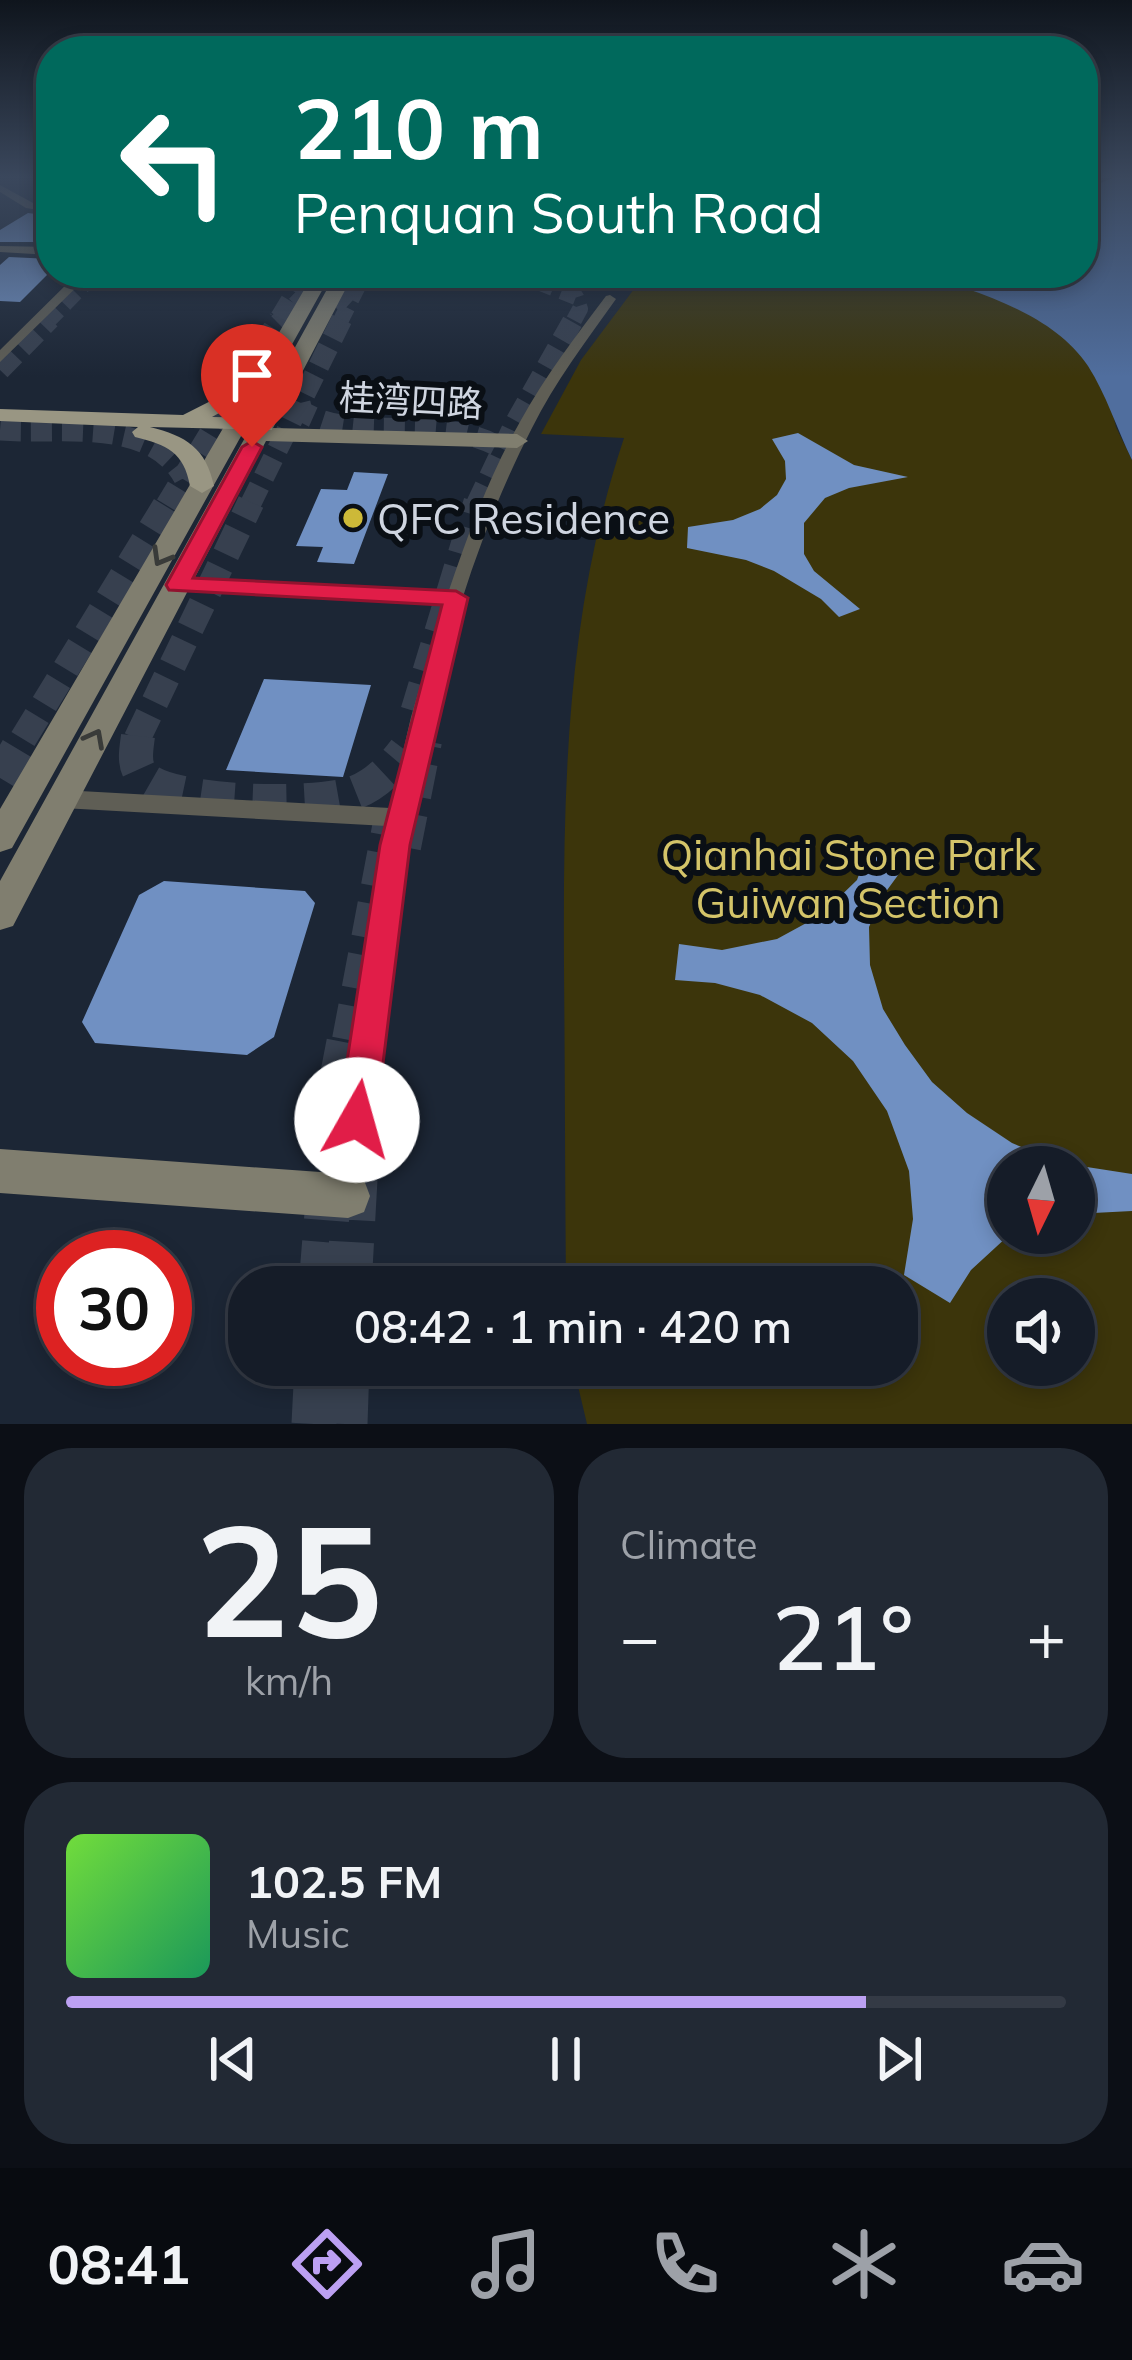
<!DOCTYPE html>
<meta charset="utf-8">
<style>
:root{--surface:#151c28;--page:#222934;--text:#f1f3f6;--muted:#9da1a8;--line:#343a45;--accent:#bca0f2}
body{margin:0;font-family:Mulish,"Noto Sans SC",sans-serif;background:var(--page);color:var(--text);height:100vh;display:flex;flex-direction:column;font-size:45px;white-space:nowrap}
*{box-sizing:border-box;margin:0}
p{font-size:39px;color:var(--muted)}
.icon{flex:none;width:66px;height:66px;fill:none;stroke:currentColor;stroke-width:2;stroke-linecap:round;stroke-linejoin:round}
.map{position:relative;height:1424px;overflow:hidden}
.sheet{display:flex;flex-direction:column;gap:24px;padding:24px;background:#0c0f16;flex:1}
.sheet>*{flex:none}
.banner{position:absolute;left:36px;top:36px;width:1062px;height:252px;border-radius:48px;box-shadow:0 6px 18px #0003,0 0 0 3px var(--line);background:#00695c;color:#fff;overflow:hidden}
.needle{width:78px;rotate:185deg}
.controls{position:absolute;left:987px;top:1146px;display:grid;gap:24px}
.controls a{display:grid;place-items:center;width:108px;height:108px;border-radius:50%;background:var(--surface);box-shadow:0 6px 18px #0003,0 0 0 3px var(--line);font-size:60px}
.speed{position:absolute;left:36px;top:1230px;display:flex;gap:24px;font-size:60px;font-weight:700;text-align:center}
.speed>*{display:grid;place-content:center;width:156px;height:156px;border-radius:50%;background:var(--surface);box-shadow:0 6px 18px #0003,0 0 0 3px var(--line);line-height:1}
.speed .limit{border:18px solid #d22;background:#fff;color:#111}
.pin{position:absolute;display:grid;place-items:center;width:102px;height:102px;color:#fff;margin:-123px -51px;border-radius:50% 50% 50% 0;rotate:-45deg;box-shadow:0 0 12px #0007}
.pin .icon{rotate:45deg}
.me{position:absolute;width:132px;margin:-66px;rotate:7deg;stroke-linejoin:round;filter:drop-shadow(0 0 9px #0008)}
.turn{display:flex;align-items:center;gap:42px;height:252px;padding:0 60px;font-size:54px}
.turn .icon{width:156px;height:156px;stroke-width:2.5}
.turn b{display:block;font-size:84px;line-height:102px}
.big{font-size:90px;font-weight:600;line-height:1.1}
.sheet .tile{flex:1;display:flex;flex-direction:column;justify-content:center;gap:18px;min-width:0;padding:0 42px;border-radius:48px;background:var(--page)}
.sheet .dial{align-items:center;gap:0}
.dial b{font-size:156px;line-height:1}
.song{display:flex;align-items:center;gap:36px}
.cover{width:144px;height:144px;border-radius:18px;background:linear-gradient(135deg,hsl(100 70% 55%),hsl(150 70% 35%))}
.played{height:12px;border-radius:6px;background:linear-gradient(90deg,var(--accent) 80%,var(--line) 80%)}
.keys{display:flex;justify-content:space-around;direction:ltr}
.heat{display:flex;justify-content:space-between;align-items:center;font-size:66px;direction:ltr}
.sheet .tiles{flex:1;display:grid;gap:24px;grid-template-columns:1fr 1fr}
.tile:last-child{grid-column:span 2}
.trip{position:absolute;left:228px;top:1266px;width:690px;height:120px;border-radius:48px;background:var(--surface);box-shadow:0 6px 18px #0003,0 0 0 3px var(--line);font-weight:600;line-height:120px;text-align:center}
.tabs{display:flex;height:192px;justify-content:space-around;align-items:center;background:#080b10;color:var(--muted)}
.tabs .icon{width:84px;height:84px}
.tabs .current{color:var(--accent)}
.tabs b{font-size:54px;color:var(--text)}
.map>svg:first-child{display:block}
</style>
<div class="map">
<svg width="1132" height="1424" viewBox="0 0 1132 1424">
<rect width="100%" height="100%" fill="#1c2635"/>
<path fill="#3c350b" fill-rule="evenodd" d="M646,273H1080L1116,427L1132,460V1424H587L573,1365H897V1287H566C565,1181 565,1075 564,968C563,787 566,612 624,438L541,434L581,360ZM1008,1167H1074V1233H1008ZM1008,1299H1074V1365H1008Z"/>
<path fill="#506e9e" d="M1113,178H1132V460C1117,429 1106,394 1088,366C1052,312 975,291 917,273H1083V257L1094,248L1083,234V190Z"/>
<path fill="#7090c2" d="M28,213L51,216V242H0V230Z
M9,257L51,259V271L20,302L0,301V265Z
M798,433L854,465L908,477L849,488L825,498L804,523V554L814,571L860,609L839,617L821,599L774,571L746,560L687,548L688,527L733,520L760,509L777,495L786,479L785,461L772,439Z
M354,472L388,474L354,564L317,562L323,547L296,546L321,489L347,490Z
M264,679L371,685L343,777L226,770Z
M868,849L904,867L882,897L869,927L870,965L883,1009L905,1045L932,1082L967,1113L1012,1143L1070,1167H1008V1236L971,1270L950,1303L904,1275L913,1219L909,1171L887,1111L853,1061L812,1023L760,995L715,983L675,980L679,944L722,950L777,939L821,915L857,880Z
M164,881L305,891L315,903L274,1037L247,1055L95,1043L82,1022L139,895Z
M1074,1165L1132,1174V1211L1074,1214Z"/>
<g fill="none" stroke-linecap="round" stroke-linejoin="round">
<path stroke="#37404f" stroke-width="16" stroke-dasharray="16 9" stroke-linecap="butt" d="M515,273L576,297L580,309L573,322
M47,322L95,273
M277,322L312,287
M340,322L361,280"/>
<path stroke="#37404f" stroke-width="21" stroke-dasharray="21 10" stroke-linecap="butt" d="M0,370L50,319
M300,403L302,411C355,445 437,411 501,448
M0,430C60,435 150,416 184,478
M166,505L279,319
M250,505L342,319
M476,505L514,425L574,319"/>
<path stroke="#37404f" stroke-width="27" stroke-dasharray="27 14" stroke-linecap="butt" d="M414,711L477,502
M23,739L168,502
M137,739L251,502"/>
<path stroke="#37404f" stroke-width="34" stroke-dasharray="34 18" stroke-linecap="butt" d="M138,736C136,752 132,768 146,779C177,804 319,807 356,792C377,784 392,767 405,750
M0,778L25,736
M404,847L425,741
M349,1040L391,817"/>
<path stroke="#37404f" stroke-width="45" stroke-dasharray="45 22" stroke-linecap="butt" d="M321,1287L335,1115L350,1037
M349,1287L355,1179
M314,1424L317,1365
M345,1424L347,1365"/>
<path stroke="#37404f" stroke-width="20" stroke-dasharray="20 10" stroke-linecap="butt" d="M334,306L364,273
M280,318L307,273"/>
<path fill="#5f5e55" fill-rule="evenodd" d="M0,185L33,203L51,206V212L26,208L0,192Z
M0,246L51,247V255L0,252Z
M78,273H91L0,362V350Z
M610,295L616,299C586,341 555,382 532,428C411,663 391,938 363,1196L359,1207L348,1211L337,1207L333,1196L358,1004L387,826L62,808L54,805L51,799L54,793L62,790L390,808L411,717L444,604L178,591L169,585L178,579L448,593C468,534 490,474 521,420C545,376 576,336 606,296Z"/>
<path fill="#807e6f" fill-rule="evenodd" d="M319,273L329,278L12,848L0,852V809L311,278Z
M336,273H354L273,428L517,434L528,441L517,448L266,441L13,926L0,930V881Z
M0,1149L348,1174L364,1180L370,1196L364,1212L348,1218L0,1193Z"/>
<path fill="#999683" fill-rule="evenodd" d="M262,375L272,381L269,385L212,417L264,418L272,420V430L150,427C186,436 206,448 214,486L202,493L190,486C184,452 167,445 135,437L132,432L138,427L0,421V409L183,415Z"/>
</g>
<defs><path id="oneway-chevron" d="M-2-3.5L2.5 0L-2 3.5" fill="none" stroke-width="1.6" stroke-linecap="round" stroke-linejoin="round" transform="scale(3)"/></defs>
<g stroke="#393b39">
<use href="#oneway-chevron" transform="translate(161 557) rotate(120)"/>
<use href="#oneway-chevron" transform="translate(95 738) rotate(-62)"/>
</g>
<linearGradient id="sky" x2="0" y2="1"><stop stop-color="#0f151d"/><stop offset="0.47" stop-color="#3a475c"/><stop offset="1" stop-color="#3a475c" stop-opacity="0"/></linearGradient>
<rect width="1132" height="377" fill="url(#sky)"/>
<path fill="#e11d48" stroke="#92132f" stroke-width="3" d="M252,441L262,447L193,578L456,591L468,598L410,845L376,1120L370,1133L357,1139L344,1133L338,1120L380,845L442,605L169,590L166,585L242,447Z"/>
<circle fill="#cdb938" stroke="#0a0f15" stroke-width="4.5" cx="353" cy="518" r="12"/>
<g text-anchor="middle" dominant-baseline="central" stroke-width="12" stroke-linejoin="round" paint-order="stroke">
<g font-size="36" fill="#cfd5e0" stroke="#0a0f15">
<text transform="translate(411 400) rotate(3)">桂湾四路</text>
</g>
<g font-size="42" fill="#cfd5e0" stroke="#0a0f15" text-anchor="start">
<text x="377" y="518">QFC Residence</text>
</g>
<g font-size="42" fill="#d4c469" stroke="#0a0f15">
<text x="848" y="854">Qianhai Stone Park<tspan x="848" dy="48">Guiwan Section</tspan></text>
</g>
</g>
</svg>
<div class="controls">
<a><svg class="needle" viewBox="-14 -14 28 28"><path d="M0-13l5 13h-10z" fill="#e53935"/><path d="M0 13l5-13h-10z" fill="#9da1a8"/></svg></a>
<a><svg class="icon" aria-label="sound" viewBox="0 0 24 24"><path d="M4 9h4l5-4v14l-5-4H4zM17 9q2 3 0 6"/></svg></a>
</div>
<div class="speed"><div class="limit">30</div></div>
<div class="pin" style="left:252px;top:447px;background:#d93025"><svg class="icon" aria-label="arrive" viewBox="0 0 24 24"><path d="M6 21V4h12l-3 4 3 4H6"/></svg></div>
<svg class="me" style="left:357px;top:1120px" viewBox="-20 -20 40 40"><circle r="19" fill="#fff"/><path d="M0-13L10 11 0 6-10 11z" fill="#e11d48"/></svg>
<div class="trip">08:42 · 1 min · 420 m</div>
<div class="banner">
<div class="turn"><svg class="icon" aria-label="left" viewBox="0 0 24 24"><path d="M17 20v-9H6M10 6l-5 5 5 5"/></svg><div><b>210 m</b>Penquan South Road</div></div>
</div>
</div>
<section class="sheet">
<div class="tiles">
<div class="tile dial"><b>25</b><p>km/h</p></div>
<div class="tile"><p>Climate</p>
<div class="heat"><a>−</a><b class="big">21°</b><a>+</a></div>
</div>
<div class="tile">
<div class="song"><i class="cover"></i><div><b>102.5 FM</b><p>Music</p></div></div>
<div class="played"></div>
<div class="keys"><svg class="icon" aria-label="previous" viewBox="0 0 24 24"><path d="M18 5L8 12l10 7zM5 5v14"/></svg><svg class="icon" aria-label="pause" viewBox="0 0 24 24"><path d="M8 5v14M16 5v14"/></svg><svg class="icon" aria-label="next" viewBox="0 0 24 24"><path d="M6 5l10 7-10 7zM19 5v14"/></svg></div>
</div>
</div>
</section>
<nav class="tabs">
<b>08:41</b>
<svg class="icon current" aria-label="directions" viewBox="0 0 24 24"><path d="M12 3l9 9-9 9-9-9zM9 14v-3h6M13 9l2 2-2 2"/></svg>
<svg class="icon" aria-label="music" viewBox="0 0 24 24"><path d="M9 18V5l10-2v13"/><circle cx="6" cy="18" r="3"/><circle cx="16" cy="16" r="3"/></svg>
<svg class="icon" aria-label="phone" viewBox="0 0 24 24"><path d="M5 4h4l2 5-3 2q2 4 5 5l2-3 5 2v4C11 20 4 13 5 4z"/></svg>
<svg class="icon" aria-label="climate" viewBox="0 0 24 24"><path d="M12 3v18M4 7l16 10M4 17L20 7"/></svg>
<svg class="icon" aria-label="car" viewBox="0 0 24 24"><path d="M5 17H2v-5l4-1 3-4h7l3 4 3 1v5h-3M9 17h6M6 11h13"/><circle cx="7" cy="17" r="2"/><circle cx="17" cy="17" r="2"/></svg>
</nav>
